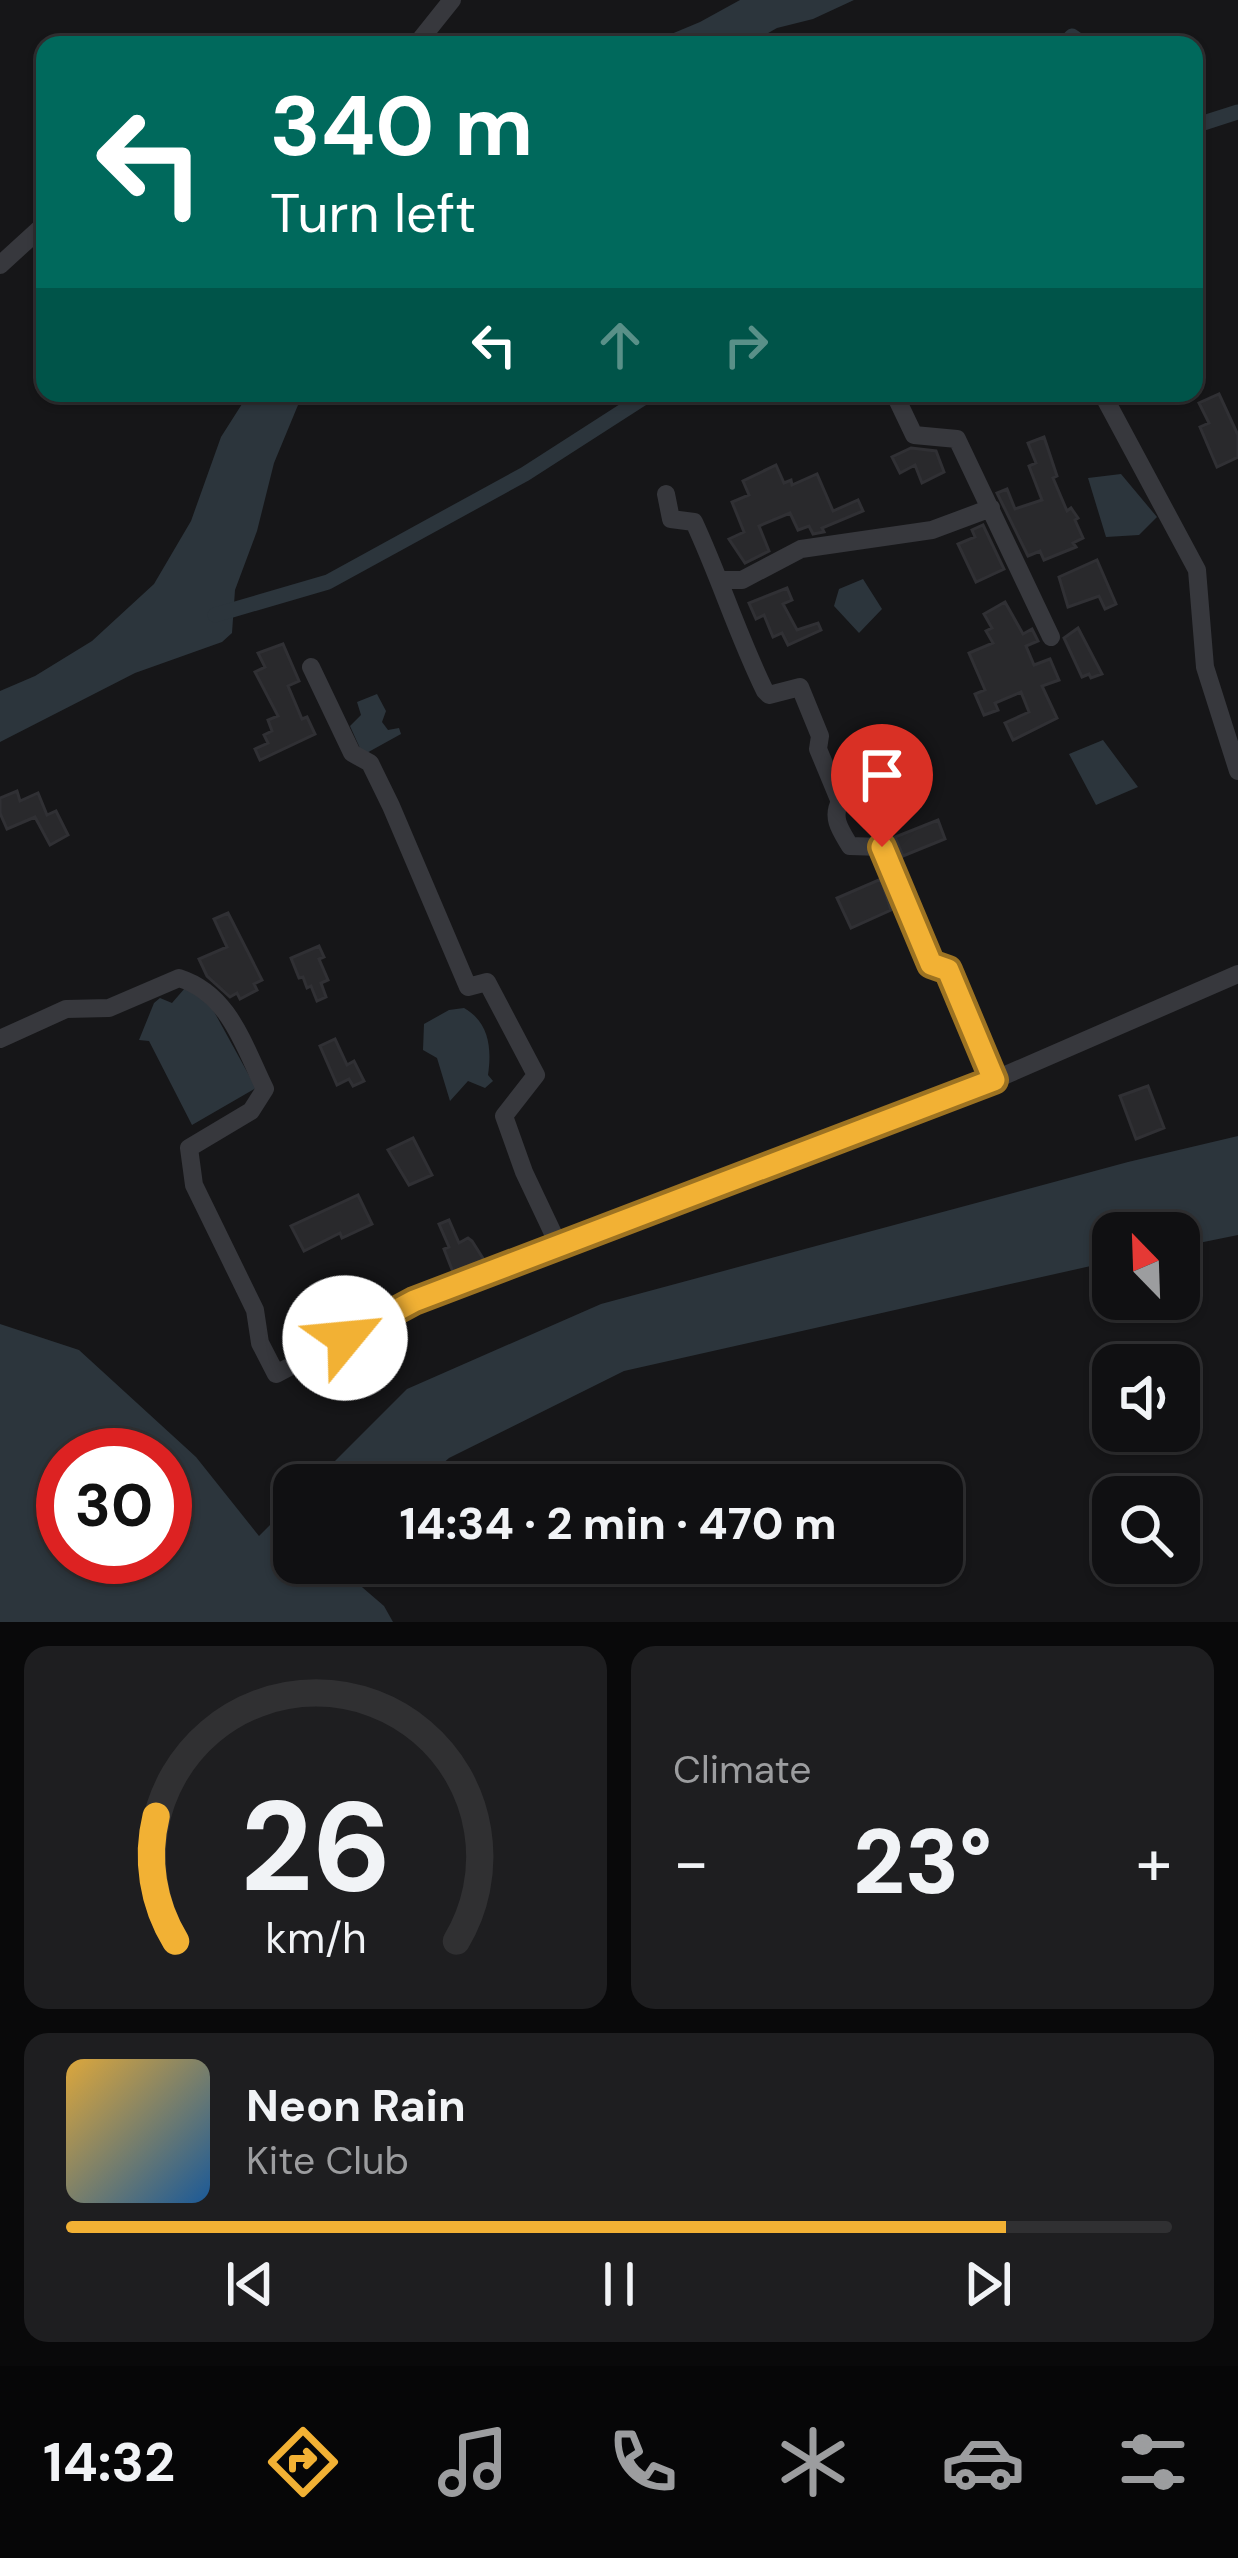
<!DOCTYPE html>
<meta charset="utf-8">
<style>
:root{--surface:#101012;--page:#1e1e20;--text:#f1f3f6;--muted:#9c9d9f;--line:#303032;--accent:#f2b134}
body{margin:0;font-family:"DM Sans",sans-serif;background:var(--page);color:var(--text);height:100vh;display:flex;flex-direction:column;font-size:45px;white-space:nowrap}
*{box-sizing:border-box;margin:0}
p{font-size:39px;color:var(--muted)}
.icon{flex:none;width:66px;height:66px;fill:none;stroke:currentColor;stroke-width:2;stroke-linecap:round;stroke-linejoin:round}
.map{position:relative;height:1622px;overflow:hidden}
.panel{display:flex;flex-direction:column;gap:24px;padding:24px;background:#09090a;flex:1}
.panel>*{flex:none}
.banner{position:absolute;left:36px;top:36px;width:1167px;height:366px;border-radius:24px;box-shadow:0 3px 9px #0004,0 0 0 3px var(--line);background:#00695c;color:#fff;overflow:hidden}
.needle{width:78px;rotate:337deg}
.buttons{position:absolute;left:1092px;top:1212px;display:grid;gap:24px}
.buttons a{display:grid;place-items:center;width:108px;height:108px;border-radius:24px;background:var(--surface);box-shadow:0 3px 9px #0004,0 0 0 3px var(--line);font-size:60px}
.speed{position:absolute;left:36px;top:1428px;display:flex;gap:24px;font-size:60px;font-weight:700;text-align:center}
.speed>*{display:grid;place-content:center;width:156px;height:156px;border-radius:50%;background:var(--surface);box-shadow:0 3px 9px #0004,0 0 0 3px var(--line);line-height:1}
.speed .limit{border:18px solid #d22;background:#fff;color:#111}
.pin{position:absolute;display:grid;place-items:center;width:102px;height:102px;color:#fff;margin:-123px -51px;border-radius:50% 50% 50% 0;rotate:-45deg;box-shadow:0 0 12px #0007}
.pin .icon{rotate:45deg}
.me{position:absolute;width:132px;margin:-66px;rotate:62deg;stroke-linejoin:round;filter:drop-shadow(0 0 9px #0008)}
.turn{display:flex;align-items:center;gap:42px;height:252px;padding:0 36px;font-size:54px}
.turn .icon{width:156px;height:156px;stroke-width:2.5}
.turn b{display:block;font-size:84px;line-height:102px}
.lanes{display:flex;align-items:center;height:114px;padding:0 36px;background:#0003;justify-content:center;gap:60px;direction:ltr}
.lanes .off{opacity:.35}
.big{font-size:90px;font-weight:800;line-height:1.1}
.panel .widget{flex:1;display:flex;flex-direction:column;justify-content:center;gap:18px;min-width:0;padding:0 42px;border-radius:24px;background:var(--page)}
.panel .dial{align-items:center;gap:0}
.dial svg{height:312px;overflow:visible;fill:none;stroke:var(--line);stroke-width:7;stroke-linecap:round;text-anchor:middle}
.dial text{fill:var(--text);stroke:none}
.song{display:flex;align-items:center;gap:36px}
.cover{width:144px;height:144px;border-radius:18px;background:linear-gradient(135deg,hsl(40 70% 55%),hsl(210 70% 35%))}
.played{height:12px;border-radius:6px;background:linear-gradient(90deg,var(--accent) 85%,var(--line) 85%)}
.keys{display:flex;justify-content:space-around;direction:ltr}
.heat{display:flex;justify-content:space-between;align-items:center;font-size:66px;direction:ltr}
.panel .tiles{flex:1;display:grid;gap:24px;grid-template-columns:1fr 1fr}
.widget:last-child{grid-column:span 2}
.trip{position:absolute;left:273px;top:1464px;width:690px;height:120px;border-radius:24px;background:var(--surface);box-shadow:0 3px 9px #0004,0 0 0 3px var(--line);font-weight:800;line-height:120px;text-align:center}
.dock{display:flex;height:192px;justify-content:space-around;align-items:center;background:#060607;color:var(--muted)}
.dock .icon{width:84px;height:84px}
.dock .current{color:var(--accent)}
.dock b{font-size:54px;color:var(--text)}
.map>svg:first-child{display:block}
</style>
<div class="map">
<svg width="1238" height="1622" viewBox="0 0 1238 1622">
<rect width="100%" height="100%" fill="#161618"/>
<path fill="#2c353c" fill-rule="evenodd" d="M740,0H854L813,19L777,28L747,45H645L700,22Z
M249,393H303L274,463L257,531L235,590L232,633L222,642L135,673L0,742V691L35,676L92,641L154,584L191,521L221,437Z
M1121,474L1157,517L1139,535L1106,537L1088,478Z
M863,579L882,609L859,633L834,606L839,589Z
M377,694L386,711L382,722L388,730L399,728L401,734L363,755L350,726L361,715L357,702Z
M1103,740L1138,787L1096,805L1069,754Z
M185,988L206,997L256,1088L192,1125L149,1041L139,1040L154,1003L160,998L172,1003Z
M464,1008C489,1022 492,1048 488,1075L493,1081L485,1088L468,1081L450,1101L437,1058L423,1050L424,1024L449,1010Z
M1238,1136V1235L1179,1247V1233H1113V1261L624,1371L449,1458L419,1485H311L407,1389L601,1304L1128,1162Z
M0,1324L79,1350L196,1457L259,1536L294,1501V1563H334L384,1606L393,1622H0ZM63,1455H165V1557H63Z"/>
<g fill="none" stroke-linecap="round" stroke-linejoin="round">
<path stroke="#2c353c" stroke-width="15" d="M1063,45L1072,36L1085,45
M1194,126L1238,112
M215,615L328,582L525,474L651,393"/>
</g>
<path fill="#29292c" stroke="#303034" stroke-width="3" d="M1219,394L1238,435V457L1217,467L1200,427L1209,423L1199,403Z
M1044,437L1057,476L1053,478L1067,511L1071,508L1078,518L1075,520L1083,538L1073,543L1076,547L1044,560L1040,551L1028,556L997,493L1007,489L1015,509L1042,500L1029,466L1036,463L1028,443Z
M911,448L936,451L944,472L922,483L915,465L900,473L892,457Z
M776,465L784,483L791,480L792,485L817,474L833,511L858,500L863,511L822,528L824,532L813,534L809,526L798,530L790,513L759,526L769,551L745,563L729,539L744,532L732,502L749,495L743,481Z
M983,525L1004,569L976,582L958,544L975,537L972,530Z
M1097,560L1116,604L1105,609L1099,596L1068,607L1059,577Z
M787,588L792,600L783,604L797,630L818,623L821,630L788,645L782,633L773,637L764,615L756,619L749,603Z
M1005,602L1023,634L1032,629L1038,641L1026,646L1034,665L1050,659L1059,680L1042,686L1057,718L1013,740L1005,723L1029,712L1021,692L995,703L998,710L984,715L975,694L985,690L969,653L993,643L986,631L992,628L984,614Z
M1078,628L1102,674L1091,678L1089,674L1082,677L1064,638Z
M283,644L299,681L288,686L302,719L307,717L315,734L260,760L255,749L268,743L264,735L272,731L268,720L278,716L255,672L265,667L258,653Z
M17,791L20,801L38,793L47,815L56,811L68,835L50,845L35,817L7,829L0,813V798Z
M938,820L945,839L903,856L895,837Z
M881,879L891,910L851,928L837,898Z
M228,913L262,980L254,984L257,990L240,999L237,993L230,997L207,976L199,959L227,947L214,919Z
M319,946L324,957L319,959L328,980L321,983L326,997L317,1001L311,986L307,988L303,977L299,978L291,958Z
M335,1039L347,1065L354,1061L364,1081L353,1086L349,1079L337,1085L320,1046Z
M1148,1086L1164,1128L1136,1139L1120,1096Z
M413,1138L432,1175L409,1185L388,1150Z
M358,1195L372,1224L342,1238L340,1233L304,1251L291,1226Z
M449,1220L459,1243L468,1238L472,1241L484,1260L453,1272L444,1249L449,1247L439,1224Z"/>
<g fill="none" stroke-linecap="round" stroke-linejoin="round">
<path stroke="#37383d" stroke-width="18" d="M292,45H299
M416,45L452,0
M0,265L45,224
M894,393L914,435L957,439L1051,637
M1102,393L1197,570L1205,667L1238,771
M666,494L671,519L694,522C720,578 738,636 765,691L769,695L800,687L820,736L818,749L840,802C831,818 841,831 850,846L882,847L931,964L948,970L994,1080
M721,580H742L801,549L932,530L991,508
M311,667L352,753L370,763L391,806L468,987L487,982L536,1075L504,1116L524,1172L559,1246
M0,1039L66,1009L109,1008L179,978C229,994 243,1044 265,1089L251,1111L189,1148L194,1185L255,1310L260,1343L276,1374L414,1301L994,1080L1238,974"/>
</g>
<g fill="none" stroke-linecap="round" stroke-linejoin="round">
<defs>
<path id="route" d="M345,1338L414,1301L994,1080L948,970L931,964L882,847"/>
</defs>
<use href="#route" stroke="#9d7322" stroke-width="30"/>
<use href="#route" stroke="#f2b134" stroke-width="21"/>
</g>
</svg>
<div class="buttons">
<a><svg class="needle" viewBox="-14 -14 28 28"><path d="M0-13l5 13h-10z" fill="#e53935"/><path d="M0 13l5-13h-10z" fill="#9c9d9f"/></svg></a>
<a><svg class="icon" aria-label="sound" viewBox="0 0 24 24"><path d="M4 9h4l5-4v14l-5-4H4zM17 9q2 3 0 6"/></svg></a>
<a><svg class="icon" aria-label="search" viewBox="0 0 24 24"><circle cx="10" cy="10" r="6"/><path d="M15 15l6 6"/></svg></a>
</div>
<div class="speed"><div class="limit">30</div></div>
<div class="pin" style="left:882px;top:847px;background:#d93025"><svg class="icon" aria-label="arrive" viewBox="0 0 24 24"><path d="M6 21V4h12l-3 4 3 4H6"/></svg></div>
<svg class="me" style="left:345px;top:1338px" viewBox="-20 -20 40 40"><circle r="19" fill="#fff"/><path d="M0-13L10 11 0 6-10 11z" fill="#f2b134"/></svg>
<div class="trip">14:34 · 2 min · 470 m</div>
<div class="banner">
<div class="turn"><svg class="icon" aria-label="left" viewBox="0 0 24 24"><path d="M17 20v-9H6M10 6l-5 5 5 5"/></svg><div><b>340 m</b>Turn left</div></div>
<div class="lanes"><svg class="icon" aria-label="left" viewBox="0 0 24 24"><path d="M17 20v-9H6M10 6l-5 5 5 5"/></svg><svg class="icon off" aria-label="ahead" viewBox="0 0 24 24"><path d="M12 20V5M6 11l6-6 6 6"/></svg><svg class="icon off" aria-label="right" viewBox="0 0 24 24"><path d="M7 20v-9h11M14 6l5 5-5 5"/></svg></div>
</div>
</div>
<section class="panel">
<div class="tiles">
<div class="widget dial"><svg viewBox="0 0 100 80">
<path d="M14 69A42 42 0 1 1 86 69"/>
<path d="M14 69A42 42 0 0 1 9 37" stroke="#f2b134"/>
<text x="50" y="56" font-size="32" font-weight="700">26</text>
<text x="50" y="72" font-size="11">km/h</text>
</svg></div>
<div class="widget"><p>Climate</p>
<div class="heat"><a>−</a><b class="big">23°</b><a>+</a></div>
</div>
<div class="widget">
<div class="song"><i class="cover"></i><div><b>Neon Rain</b><p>Kite Club</p></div></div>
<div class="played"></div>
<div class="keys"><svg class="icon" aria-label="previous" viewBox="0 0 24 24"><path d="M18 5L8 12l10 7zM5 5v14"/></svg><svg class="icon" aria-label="pause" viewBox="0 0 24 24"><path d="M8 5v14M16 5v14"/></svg><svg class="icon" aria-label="next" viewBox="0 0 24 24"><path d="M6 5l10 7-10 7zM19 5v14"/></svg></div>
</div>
</div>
</section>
<nav class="dock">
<b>14:32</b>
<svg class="icon current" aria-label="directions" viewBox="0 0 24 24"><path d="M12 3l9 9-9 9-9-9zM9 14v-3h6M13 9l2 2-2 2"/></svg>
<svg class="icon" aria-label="music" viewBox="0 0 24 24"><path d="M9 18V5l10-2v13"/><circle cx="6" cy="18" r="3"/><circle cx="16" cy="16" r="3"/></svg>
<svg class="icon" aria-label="phone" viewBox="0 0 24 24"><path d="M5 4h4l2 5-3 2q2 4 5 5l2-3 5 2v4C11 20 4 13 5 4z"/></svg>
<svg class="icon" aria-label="climate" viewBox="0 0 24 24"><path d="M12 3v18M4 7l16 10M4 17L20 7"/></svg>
<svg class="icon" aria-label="car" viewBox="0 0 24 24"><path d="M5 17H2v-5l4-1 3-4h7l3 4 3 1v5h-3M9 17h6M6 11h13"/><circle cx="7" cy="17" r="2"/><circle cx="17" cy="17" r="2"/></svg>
<svg class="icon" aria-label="filters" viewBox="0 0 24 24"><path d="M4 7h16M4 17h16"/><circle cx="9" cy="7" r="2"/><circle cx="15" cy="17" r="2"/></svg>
</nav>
